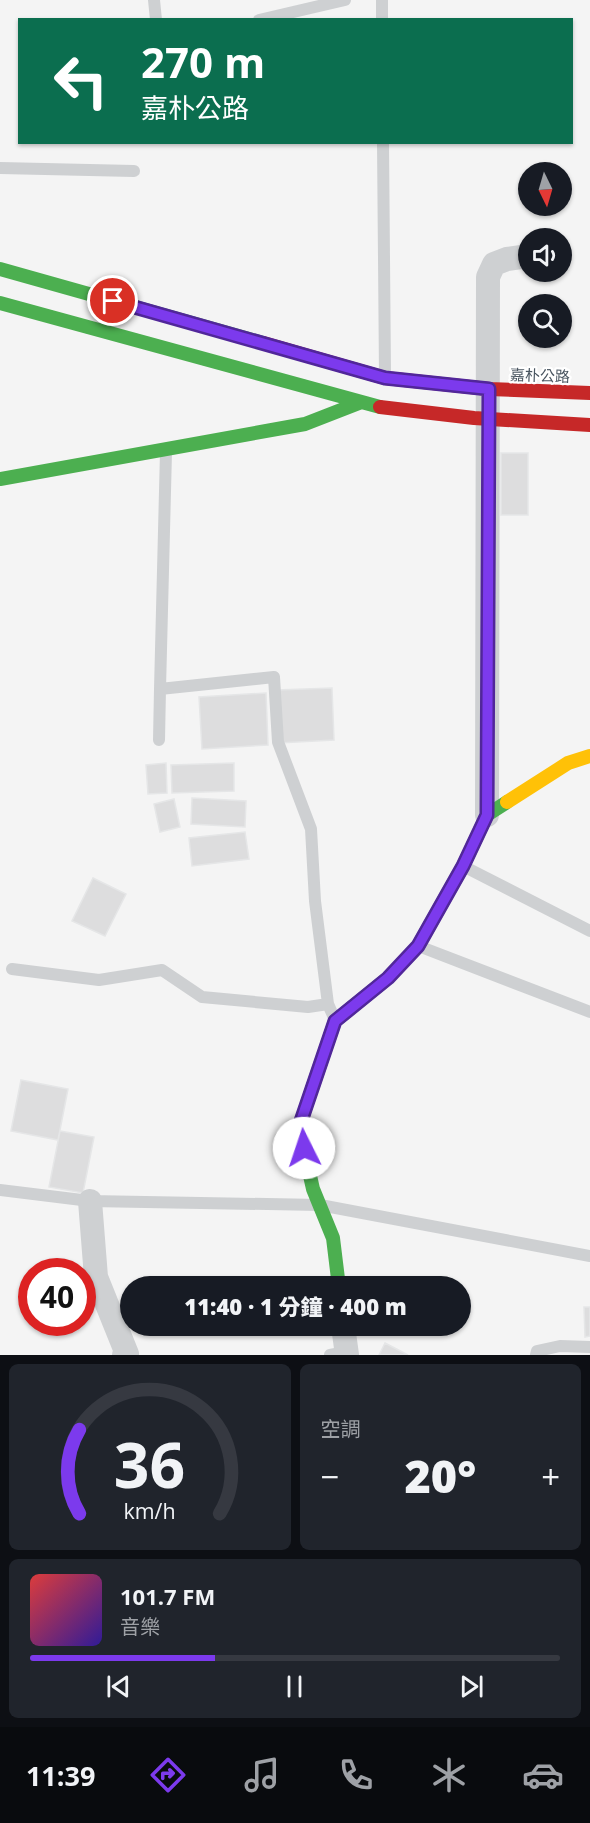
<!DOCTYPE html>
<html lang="zh-TW">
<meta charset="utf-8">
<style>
:root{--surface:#171b24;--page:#20242c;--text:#f1f3f6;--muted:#9ea1a6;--line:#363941;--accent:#7c3aed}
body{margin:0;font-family:"Open Sans","Noto Sans TC",sans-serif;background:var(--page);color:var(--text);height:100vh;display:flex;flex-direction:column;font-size:22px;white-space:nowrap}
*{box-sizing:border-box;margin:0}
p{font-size:20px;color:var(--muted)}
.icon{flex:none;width:33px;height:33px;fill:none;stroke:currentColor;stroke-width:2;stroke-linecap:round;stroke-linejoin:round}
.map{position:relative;height:1355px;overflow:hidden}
.sheet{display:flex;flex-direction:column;gap:9px;padding:9px;background:#0d0f14;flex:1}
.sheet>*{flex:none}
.guide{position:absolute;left:18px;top:18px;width:555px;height:126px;border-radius:0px;box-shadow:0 2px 4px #0004;background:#0b6e4f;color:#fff;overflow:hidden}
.needle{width:39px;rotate:175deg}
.tools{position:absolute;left:518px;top:162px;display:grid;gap:12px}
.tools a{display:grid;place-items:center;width:54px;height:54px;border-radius:50%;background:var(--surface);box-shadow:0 2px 4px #0004;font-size:30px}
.speed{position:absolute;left:18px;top:1258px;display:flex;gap:12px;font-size:30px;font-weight:700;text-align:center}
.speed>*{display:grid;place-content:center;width:78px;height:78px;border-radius:50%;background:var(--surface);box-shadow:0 2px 4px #0004;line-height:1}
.speed .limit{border:9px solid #d22;background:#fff;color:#111}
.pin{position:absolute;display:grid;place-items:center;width:51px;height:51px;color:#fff;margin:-26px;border:3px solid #fff;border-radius:50%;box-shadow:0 2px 6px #0007}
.me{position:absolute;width:66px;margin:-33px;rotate:356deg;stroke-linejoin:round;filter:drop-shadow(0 0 4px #0008)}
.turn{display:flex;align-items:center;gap:21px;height:126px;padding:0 24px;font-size:27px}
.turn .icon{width:78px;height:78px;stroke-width:2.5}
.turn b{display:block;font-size:42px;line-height:51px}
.big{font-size:45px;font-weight:800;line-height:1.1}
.sheet .widget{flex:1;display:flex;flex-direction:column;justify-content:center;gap:9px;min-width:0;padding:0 21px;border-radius:9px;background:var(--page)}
.sheet .dial{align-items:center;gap:0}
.dial svg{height:156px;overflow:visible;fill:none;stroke:var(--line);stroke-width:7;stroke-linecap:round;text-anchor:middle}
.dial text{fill:var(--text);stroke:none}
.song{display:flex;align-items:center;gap:18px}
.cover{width:72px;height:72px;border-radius:9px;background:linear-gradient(135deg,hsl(0 70% 55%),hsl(250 70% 35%))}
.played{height:6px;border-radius:3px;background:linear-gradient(90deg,var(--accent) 35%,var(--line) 35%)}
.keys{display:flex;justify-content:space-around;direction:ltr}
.heat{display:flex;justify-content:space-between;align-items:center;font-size:33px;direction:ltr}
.sheet .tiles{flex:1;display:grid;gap:9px;grid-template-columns:1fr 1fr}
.widget:last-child{grid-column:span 2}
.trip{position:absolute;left:120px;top:1276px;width:351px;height:60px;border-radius:30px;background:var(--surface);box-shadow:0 2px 4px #0004;font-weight:800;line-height:60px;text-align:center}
.tabs{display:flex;height:96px;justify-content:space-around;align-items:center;background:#090b0e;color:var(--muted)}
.tabs .icon{width:42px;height:42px}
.tabs .on{color:var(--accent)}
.tabs b{font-size:27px;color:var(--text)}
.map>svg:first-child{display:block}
</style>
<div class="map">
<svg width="590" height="1355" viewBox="0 0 590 1355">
<rect width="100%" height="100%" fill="#f4f4f4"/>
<path fill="#ddddde" stroke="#e5e6e7" stroke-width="1.5" d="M501,453H528V515H501Z
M332,688L334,740L279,743L277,690Z
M266,693L268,745L202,749L199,697Z
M166,763L167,793L148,794L146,765Z
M234,763V791L172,793L171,765Z
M192,798L246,801L245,827L191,824Z
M174,799L180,827L160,832L154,804Z
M245,832L249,859L192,866L189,838Z
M93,878L126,894L105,936L72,921Z
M21,1080L68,1089L58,1140L11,1131Z
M60,1131L94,1137L83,1193L49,1187Z
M584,1307H590V1336L585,1337Z
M385,1343L408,1355H379Z"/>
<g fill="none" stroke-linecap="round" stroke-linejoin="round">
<path stroke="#ced0d2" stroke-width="12" d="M154,0L156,20
M382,0V20
M259,20L345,0
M383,142L385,375
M0,168L134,171
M166,452L160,689L274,677L278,742L311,829L315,901L328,1004L335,1020
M159,740L160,689
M463,866L590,931
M421,947L590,1012
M12,969L99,980L162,970L202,997L308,1007L328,1004
M0,1190L90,1201L320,1205L590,1256
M330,1355L346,1352
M536,1355L537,1351L560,1346L590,1347"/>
<path stroke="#ced0d2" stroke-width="24" d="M487,815L488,277L494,264L507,259L528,256
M90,1201L96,1277L127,1354L124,1355
M343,1326L347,1355"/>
<path stroke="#4caf50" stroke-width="14" d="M0,269L263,343
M0,303L380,407
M0,479L305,424L359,403
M339,1287L333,1238L313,1189L299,1127L335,1021L388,978L418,946L463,866L487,815L507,802"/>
<path stroke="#ffc107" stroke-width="14" d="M507,802L568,763L590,756"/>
<path stroke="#c62828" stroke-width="14" d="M263,343L385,378L489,389L590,393
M380,407L474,418L590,425"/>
</g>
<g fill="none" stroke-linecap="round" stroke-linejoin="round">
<defs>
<path id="route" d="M113,301L385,378L489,389L487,815L463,866L418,946L388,978L335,1021L299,1127L304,1148"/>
</defs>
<use href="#route" stroke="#51269a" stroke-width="15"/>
<use href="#route" stroke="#7c3aed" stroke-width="10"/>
</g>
<g text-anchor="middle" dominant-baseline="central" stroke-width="4.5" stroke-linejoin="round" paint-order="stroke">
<g font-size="15" fill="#4a5661" stroke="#fff">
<text transform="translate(540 375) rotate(2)">嘉朴公路</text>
</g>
</g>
</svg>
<div class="tools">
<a><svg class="needle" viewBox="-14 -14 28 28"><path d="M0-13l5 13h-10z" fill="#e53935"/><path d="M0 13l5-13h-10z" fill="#9ea1a6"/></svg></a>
<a><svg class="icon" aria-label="sound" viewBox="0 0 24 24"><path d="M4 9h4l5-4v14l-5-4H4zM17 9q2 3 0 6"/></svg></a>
<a><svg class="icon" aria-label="search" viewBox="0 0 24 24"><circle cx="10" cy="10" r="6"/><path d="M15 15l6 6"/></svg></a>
</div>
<div class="speed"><div class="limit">40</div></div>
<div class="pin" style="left:113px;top:301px;background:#d93025"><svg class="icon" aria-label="arrive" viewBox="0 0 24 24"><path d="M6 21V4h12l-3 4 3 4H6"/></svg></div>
<svg class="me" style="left:304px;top:1148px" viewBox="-20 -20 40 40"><circle r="19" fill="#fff"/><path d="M0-13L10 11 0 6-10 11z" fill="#7c3aed"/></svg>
<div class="trip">11:40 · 1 分鐘 · 400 m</div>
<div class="guide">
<div class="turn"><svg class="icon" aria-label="left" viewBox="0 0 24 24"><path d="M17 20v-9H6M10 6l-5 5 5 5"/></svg><div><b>270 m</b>嘉朴公路</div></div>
</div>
</div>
<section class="sheet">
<div class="tiles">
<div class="widget dial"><svg viewBox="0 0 100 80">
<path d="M14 69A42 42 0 1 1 86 69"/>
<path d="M14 69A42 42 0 0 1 14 26" stroke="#7c3aed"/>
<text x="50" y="56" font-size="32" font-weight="700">36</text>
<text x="50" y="72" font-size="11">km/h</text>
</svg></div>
<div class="widget"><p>空調</p>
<div class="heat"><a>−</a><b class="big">20°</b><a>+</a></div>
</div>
<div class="widget">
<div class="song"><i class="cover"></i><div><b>101.7 FM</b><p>音樂</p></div></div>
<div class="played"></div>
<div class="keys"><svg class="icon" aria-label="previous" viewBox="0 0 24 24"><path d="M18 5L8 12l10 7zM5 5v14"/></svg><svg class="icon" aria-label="pause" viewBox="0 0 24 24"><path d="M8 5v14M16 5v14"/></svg><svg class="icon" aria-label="next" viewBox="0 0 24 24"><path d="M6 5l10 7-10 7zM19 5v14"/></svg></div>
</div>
</div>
</section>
<nav class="tabs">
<b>11:39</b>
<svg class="icon on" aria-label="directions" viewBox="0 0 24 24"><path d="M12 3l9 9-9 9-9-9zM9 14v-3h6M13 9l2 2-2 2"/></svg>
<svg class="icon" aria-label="music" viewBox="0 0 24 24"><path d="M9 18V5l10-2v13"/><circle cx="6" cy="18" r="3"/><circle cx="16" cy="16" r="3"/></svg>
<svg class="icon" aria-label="phone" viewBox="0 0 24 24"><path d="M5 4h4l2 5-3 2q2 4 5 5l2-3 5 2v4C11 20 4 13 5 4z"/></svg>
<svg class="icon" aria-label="climate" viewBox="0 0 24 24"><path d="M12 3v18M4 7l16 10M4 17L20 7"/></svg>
<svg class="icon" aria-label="car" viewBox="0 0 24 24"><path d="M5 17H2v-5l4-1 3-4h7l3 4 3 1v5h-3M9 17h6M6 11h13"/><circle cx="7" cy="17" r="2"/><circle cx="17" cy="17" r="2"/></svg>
</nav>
